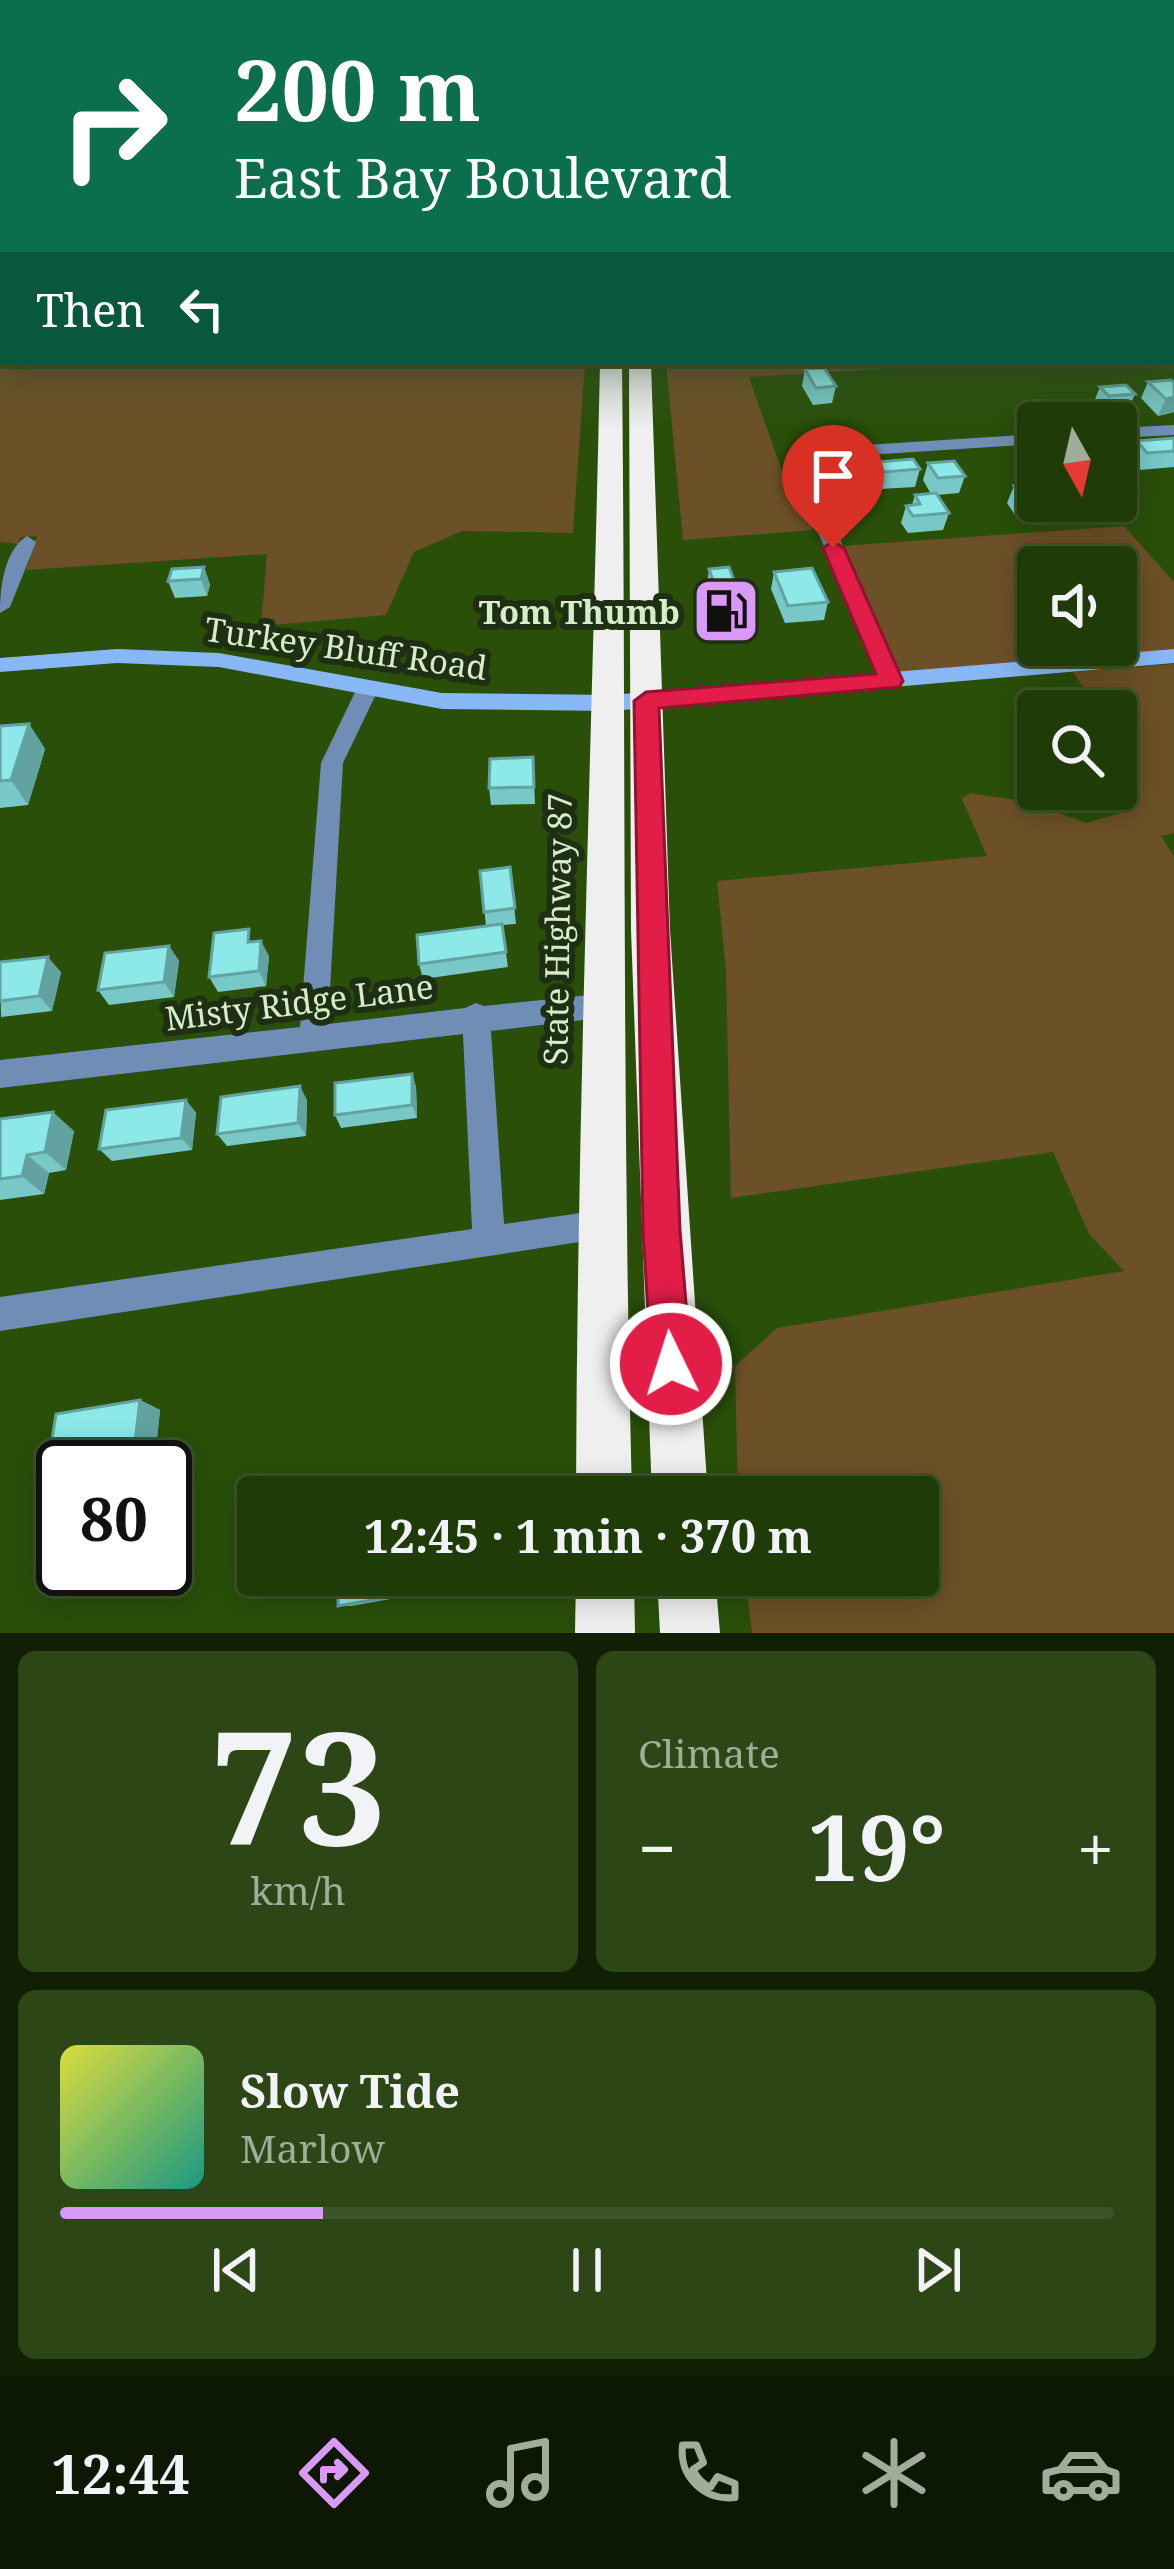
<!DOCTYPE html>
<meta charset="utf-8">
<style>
:root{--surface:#1f3b07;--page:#2c4615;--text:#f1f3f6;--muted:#a1ad9b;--line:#3c5528;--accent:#d99af7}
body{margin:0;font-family:"Noto Serif",serif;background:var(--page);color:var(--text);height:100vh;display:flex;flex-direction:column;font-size:45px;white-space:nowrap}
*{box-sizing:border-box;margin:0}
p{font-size:39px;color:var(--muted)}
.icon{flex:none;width:66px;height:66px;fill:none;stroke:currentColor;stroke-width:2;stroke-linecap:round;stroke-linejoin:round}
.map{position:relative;height:1633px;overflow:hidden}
.side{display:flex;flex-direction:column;gap:18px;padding:18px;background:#112004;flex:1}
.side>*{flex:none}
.hud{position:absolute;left:0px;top:0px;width:1176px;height:366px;box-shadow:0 6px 30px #0003,0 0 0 3px var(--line);background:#0b6e4f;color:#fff;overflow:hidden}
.needle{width:78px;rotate:172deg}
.fabs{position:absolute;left:1017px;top:402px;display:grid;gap:24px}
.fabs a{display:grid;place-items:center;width:120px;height:120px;border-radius:12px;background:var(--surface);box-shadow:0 6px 30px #0003,0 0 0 3px var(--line);font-size:60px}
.speed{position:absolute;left:36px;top:1440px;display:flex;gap:24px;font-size:60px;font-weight:700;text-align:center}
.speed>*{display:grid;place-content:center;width:156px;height:156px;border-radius:50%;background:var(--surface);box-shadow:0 6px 30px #0003,0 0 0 3px var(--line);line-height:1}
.speed .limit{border:6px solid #111;border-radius:18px;background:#fff;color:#111}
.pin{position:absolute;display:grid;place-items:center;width:102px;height:102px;color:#fff;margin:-123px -51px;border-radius:50% 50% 50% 0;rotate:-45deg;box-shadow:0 0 12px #0007}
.pin .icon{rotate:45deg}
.me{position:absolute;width:132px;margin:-66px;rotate:356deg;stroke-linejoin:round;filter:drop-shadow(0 0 9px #0008)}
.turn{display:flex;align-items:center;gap:42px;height:252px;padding:0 36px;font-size:54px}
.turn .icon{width:156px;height:156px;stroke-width:2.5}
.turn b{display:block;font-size:84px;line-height:102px}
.then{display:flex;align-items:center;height:114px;padding:0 36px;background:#0003;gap:24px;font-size:45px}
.big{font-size:90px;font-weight:700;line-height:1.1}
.side .tile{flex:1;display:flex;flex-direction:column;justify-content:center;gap:18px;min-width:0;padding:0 42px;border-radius:18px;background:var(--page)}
.side .dial{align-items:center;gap:0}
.dial b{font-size:156px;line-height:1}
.song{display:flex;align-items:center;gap:36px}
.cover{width:144px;height:144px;border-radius:18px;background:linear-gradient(135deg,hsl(60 70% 55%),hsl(170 70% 35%))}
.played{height:12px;border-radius:6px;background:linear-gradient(90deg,var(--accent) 25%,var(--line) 25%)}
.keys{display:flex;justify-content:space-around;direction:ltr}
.heat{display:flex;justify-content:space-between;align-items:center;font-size:66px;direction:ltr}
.side .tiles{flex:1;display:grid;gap:18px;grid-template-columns:1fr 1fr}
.tile:last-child{grid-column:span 2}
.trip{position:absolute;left:237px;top:1476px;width:702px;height:120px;border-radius:12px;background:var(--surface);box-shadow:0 6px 30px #0003,0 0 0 3px var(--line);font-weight:700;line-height:120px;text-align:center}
.tab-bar{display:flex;height:192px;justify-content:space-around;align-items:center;background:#0c1803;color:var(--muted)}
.tab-bar .icon{width:84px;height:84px}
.tab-bar .selected{color:var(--accent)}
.tab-bar b{font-size:54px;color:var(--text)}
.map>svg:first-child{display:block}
</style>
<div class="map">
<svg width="1174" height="1633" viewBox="0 0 1174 1633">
<rect width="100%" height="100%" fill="#294f09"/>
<path fill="#6c5027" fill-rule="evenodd" d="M0,201L3,363H585L573,533L462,531L414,552L386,615L261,626L267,554L26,570L37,536L21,537L18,544L0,542Z
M666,363H1153L916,367L749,377L786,483L813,530L683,540Z
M1124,526L1174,582V649L897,673L841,546ZM1038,567H1116V645H1038Z
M1174,664V833L1161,836L1174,856V1633H752L745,1575H918V1497H738L735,1366L777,1328L1124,1271L1089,1234L1053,1152L731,1198L726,970L717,881L987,856L962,799L970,793L1029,802L1086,823L1121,813L1137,789L1116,757V711H1084L1082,698L1087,693L1073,672Z"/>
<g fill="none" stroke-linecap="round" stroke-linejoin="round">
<path fill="#708eb5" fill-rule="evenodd" d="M1174,425V435L1116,438V428Z
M1038,434V444L836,457L813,464L811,473L902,681L891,688L883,686L793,473L798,461L834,447Z
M27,536L36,542L10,607L0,613C0,588 4,550 27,536Z
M368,681L379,688L343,763L328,1024L465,1008L476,1003L484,1006L608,993L618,996L622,1005L618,1014L608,1017L491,1031L504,1224L601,1210L612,1215L617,1226L612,1237L0,1331V1297L472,1229L463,1034L0,1088V1060L300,1027L321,763L357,688Z"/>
<path fill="#87b7f4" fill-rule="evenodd" d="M117,649L219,653L442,693L611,695L1174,649V663L611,711L442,709L219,667L117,663L0,672V658Z"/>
<path fill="#efefef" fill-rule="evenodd" d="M600,363H622C626,741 622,1119 632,1497H576C577,1119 592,741 600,363Z
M629,363H651L670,930L708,1497H652L631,930Z
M576,1575H634L635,1633H575Z
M657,1575H715L720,1633H660Z"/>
</g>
<path fill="#78c8c8" d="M805,369L836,386L832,403L813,405L802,386Z
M1148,382H1174V412L1158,416L1141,398Z
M1100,387L1135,394L1127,411L1102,413L1093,404Z
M1174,438V467L1139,470L1129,458L1137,441Z
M878,462L920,469L915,487L880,489L874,479Z
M928,463L965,476L959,493L937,495L949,513L943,530L908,533L901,523L906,506L912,505L915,495L931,494L923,480Z
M1038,485V501H1054L1049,512L1015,515L1007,503L1014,486Z
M204,567L210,585L207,596L175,598L168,581Z
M709,569L748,618L745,635L725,637L707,586Z
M774,572L828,602L824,620L785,623L771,589Z
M29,724L45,749L28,805L0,808V726Z
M533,757L535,804L491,805L489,788Z
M510,867L516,924L502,925L508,967L423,979L419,964L486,926L480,871Z
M169,946L179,961L174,997L109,1005L98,990Z
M269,956L266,986L218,992L209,977Z
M0,962L61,972L52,1011L1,1017Z
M412,1074L416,1087L417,1118L341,1128L335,1115Z
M186,1100L196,1113L192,1150L112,1161L99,1149Z
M307,1100L306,1136L227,1146L217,1134Z
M0,1119L74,1131L66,1170L49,1173L44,1194L0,1200Z
M140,1400L160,1410L154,1467H63V1508L42,1503L56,1414Z
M468,1575V1585L351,1606H338Z"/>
<path fill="#62a3a2" d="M1174,397V412L1158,416L1166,399Z
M204,567L210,585L207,596L201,579Z
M29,724L45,749L28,805L11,780Z
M261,941L269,956L266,986L259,971Z
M169,946L179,961L174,997L164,982Z
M48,957L61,972L52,1011L39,996Z
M412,1074L416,1087L417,1118L412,1105Z
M300,1086L307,1100L306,1136L298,1123Z
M186,1100L196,1113L192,1150L181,1138Z
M53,1112L74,1131L66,1170L45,1152Z
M27,1155L49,1173L44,1194L22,1176Z
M140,1400L160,1410L154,1467H132Z
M462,1575H468V1585L462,1584Z"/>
<path fill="#8ce9e8" stroke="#62a3a2" stroke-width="3" d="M824,368L836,386L816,388L805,369Z
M1171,380L1174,382V397L1166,399L1148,382Z
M1126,385L1135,394L1109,396L1100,387Z
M1174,438V451L1147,453L1137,441Z
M913,459L920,469L884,472L878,462Z
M954,461L965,476L938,478L928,463Z
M1038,485V496L1022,498L1014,486Z
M936,493L949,513L913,516L906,506L920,504L915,495Z
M204,567L201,579L168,581L172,569Z
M729,567L748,618L727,620L709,569Z
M812,568L828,602L788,606L774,572Z
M29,724L11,780L0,781V726Z
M533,757L534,787L489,788L490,759Z
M510,867L515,908L484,912L480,871Z
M502,924L506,952L419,964L417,935Z
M249,929L248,942L261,941L259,971L209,977L214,933Z
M169,946L164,982L98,990L105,953Z
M48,957L39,996L0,1001V962Z
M412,1074V1105L335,1115V1083Z
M300,1086L298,1123L217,1134L221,1097Z
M186,1100L181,1138L99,1149L106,1110Z
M53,1112L45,1152L27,1155L22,1176L0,1179V1119Z
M140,1400L132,1467H63V1500L42,1503L56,1414Z
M338,1575H462V1584L338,1606Z"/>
<linearGradient id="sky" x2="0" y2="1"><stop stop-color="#172b05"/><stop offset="0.47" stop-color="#43633e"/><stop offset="1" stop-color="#43633e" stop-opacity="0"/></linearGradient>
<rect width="1174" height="429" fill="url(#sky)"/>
<path fill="#e11d48" stroke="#92132f" stroke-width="3" d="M833,541L844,548L903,681L899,687L659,708L680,1230L691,1364L685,1378L671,1383L657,1378L651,1364L643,1230L634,701L646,692L876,674L823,548Z"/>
<defs>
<symbol id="fuel-square" viewBox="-11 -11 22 22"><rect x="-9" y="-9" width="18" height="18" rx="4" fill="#d99af7" stroke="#1e2f14"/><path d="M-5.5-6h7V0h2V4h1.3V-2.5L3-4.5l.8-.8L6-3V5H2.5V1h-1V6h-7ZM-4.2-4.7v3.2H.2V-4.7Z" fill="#111"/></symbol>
</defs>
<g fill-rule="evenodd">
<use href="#fuel-square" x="688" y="573" width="76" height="76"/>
</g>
<g text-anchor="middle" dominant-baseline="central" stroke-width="12" stroke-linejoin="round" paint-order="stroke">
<g font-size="33" font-weight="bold" fill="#d7edca" stroke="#1e2f14" text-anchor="end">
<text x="680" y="611">Tom Thumb</text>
</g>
<g font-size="33" fill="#d7edca" stroke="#1e2f14">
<text transform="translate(346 648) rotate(8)">Turkey Bluff Road</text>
<text transform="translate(557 929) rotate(-89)">State Highway 87</text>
<text transform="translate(299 1002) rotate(-7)">Misty Ridge Lane</text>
</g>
</g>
</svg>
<div class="fabs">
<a><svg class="needle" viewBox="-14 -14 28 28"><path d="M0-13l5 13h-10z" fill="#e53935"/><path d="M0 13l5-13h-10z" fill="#a1ad9b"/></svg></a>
<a><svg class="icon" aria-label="sound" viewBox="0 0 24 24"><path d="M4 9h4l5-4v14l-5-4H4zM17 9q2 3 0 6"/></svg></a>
<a><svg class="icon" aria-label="search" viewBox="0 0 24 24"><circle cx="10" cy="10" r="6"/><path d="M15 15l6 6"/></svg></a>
</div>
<div class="speed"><div class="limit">80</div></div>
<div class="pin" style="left:833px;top:548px;background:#d93025"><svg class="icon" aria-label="arrive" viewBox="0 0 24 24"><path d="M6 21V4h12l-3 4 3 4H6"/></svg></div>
<svg class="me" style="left:671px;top:1364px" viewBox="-20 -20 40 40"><circle r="17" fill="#e11d48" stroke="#fff" stroke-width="3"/><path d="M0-11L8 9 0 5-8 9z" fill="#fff"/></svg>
<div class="trip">12:45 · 1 min · 370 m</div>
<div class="hud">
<div class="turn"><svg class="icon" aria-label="right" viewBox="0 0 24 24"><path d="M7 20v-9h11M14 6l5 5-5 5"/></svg><div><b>200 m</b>East Bay Boulevard</div></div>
<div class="then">Then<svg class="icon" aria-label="left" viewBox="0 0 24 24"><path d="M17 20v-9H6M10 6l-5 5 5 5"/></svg></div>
</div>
</div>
<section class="side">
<div class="tiles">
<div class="tile dial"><b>73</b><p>km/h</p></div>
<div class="tile"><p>Climate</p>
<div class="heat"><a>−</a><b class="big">19°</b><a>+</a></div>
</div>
<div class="tile">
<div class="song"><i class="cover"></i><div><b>Slow Tide</b><p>Marlow</p></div></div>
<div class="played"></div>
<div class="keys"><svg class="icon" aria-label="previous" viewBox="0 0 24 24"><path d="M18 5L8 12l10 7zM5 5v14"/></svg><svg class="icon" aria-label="pause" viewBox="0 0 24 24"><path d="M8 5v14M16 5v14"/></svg><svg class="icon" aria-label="next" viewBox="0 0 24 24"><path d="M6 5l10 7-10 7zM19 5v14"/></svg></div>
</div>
</div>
</section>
<nav class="tab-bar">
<b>12:44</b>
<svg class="icon selected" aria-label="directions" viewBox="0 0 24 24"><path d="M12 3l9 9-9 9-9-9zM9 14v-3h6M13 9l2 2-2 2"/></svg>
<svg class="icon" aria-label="music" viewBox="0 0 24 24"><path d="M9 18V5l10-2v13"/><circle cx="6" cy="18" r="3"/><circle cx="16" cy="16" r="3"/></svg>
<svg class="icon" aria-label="phone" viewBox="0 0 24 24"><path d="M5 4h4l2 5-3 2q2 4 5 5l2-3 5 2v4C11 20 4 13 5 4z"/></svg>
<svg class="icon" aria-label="climate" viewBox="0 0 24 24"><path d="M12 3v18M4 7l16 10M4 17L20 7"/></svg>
<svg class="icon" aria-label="car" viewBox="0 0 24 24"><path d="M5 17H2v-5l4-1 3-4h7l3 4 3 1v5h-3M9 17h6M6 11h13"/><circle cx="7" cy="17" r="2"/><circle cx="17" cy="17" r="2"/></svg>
</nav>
